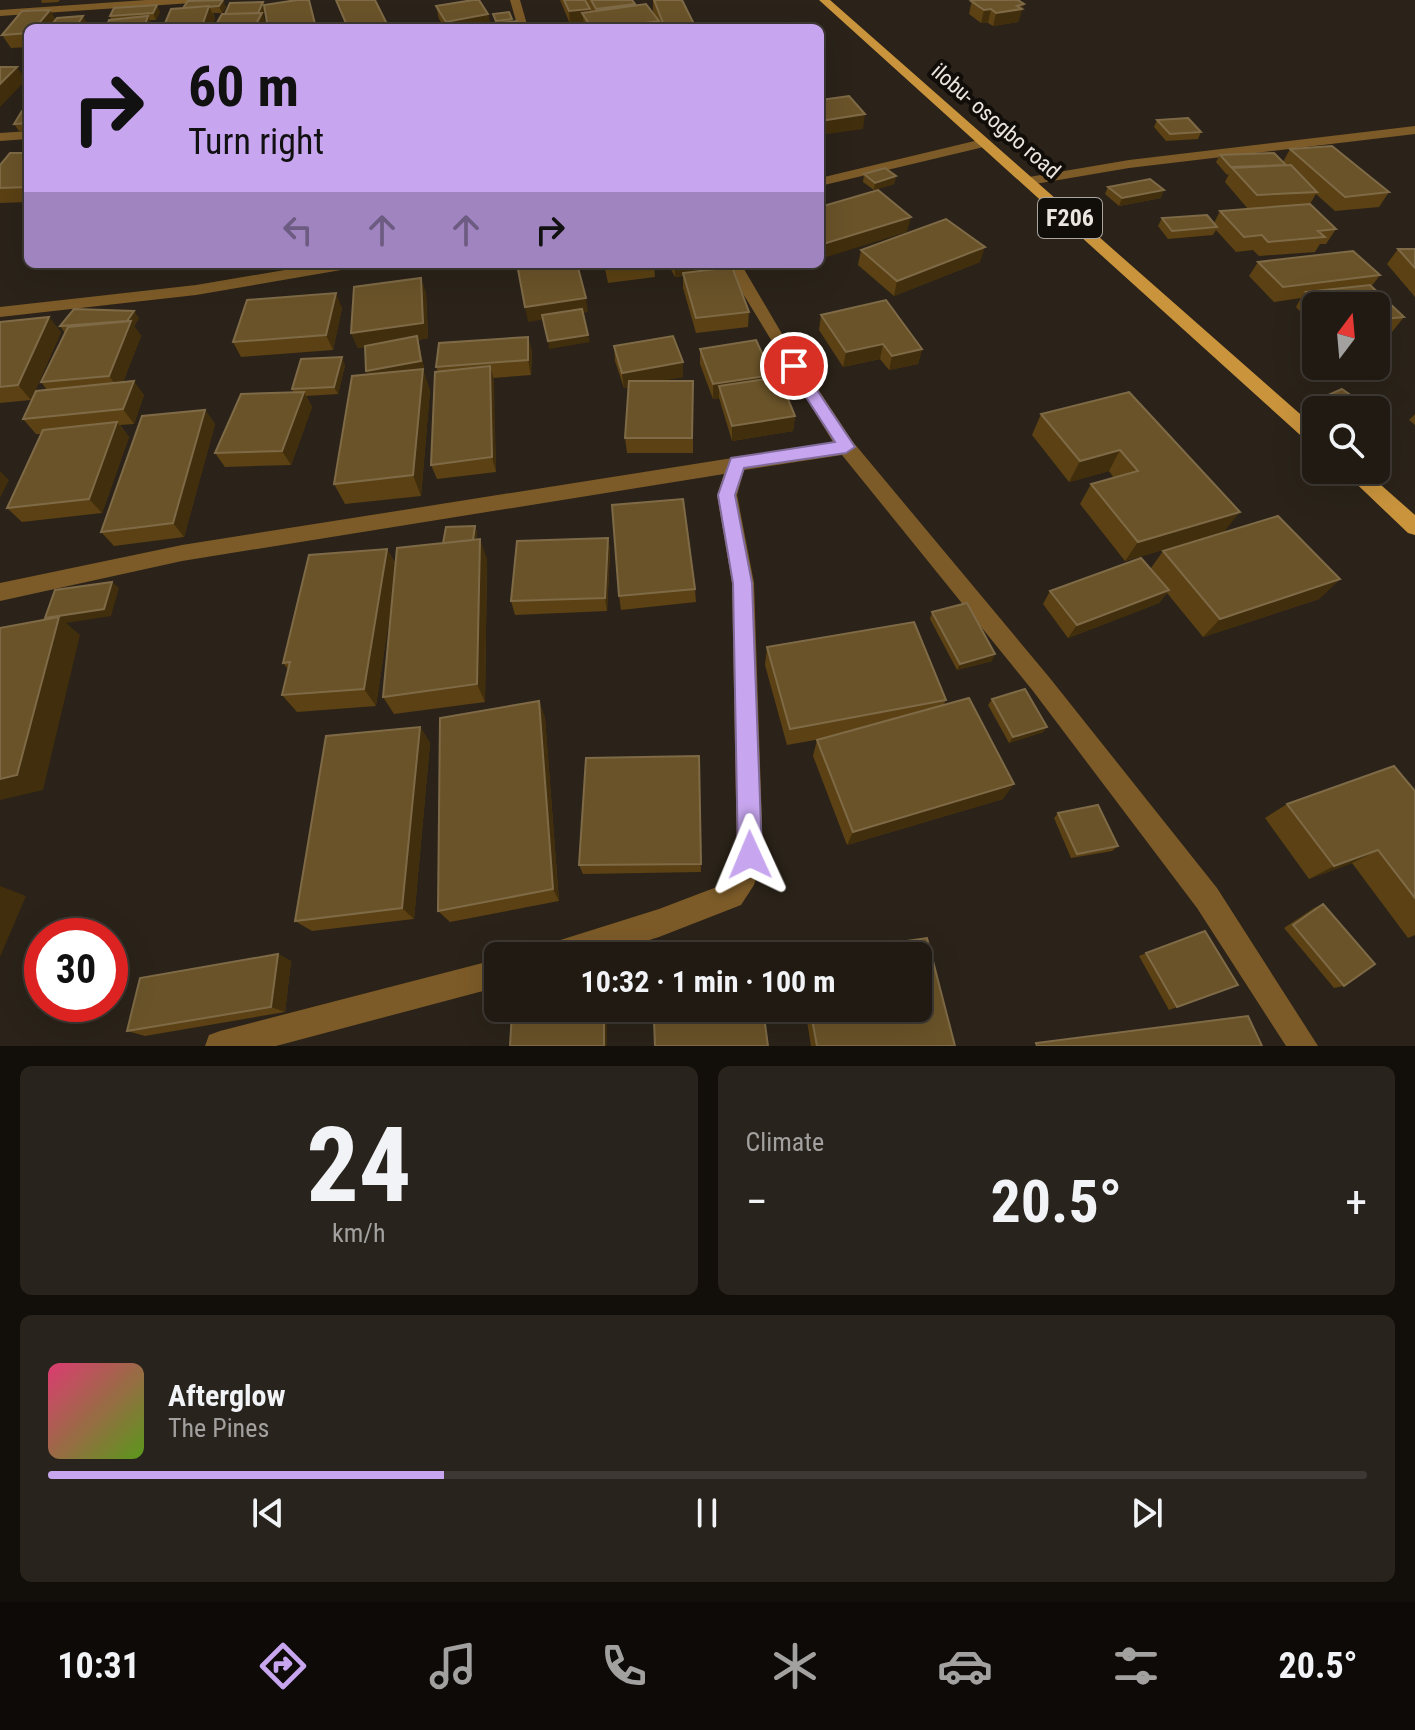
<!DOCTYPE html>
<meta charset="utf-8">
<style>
:root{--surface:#201a13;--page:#28231c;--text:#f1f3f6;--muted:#a2a1a0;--line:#3d3833;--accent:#c7a6ef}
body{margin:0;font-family:"Roboto Condensed",sans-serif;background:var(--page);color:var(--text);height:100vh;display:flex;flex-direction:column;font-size:30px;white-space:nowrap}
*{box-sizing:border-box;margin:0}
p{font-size:26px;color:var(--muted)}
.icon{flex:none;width:44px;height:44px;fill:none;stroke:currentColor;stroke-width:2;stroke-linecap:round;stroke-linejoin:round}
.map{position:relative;height:1046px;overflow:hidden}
.panel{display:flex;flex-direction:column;gap:20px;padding:20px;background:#120e0a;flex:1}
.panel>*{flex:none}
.top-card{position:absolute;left:24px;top:24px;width:800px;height:244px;border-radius:12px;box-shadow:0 8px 32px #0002,0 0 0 2px var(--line);background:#c7a6ef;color:#111;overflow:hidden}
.needle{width:52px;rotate:16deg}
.controls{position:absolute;left:1302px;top:292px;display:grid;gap:16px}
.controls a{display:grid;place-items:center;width:88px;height:88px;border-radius:12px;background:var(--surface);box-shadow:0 8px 32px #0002,0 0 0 2px var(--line);font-size:40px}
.speed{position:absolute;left:24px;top:918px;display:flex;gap:16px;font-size:40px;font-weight:700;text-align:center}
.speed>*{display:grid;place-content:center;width:104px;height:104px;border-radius:50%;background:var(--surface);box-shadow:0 8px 32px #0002,0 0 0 2px var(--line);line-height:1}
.speed .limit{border:12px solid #d22;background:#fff;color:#111}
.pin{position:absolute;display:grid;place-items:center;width:68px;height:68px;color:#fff;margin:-34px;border:4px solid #fff;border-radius:50%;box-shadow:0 2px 8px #0007}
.me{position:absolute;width:88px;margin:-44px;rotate:359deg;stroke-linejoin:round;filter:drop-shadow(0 0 6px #0008)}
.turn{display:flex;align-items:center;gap:28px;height:168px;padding:0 32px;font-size:36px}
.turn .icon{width:104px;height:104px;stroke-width:2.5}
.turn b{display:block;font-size:56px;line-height:68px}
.lanes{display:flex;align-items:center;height:76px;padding:0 32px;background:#0003;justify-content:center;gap:40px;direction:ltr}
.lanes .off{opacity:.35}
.big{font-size:60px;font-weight:700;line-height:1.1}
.panel .tile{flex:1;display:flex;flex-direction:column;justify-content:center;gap:12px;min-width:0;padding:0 28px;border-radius:12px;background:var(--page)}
.panel .dial{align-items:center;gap:0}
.dial b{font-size:104px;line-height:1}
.song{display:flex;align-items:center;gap:24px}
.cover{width:96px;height:96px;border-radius:12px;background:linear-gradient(135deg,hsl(340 70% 55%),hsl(90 70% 35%))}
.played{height:8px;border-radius:4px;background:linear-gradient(90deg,var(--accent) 30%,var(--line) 30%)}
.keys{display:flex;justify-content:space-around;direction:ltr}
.heat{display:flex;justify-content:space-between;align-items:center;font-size:44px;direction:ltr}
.panel .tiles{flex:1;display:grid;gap:20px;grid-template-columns:1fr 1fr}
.tile:last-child{grid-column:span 2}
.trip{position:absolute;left:484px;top:942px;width:448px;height:80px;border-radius:12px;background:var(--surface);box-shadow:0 8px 32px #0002,0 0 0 2px var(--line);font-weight:700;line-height:80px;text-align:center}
.menu{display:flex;height:128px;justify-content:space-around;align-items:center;background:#0d0a08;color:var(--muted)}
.menu .icon{width:56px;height:56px}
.menu .selected{color:var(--accent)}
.menu b{font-size:36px;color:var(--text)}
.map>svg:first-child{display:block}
</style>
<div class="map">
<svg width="1415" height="1046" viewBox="0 0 1415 1046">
<rect width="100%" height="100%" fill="#2b2319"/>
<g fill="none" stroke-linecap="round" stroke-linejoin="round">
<path fill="#7c5b28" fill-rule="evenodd" d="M146,0H197L192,3L0,16V10Z
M510,0H520L528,28H518Z
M1415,126V134L1129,168L1029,185L1022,181L1029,177L1129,160Z
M28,131V139L0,141V133Z
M983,139L988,140V146L820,186V178Z
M320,264H355L347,269L196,295L0,317V307L196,285Z
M725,264H741L785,339L853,442L1049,677L1217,888L1318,1046H1286L1197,908L1033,691L842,455L744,470L737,495L754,583L763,855L754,885L741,905L659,937L598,956H540L544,946L554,942L659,909L722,885L733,870L737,855L732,583L717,495L724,474L182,561L0,601V583L182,545L833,442Z
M498,959V987L276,1046H205L209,1035L220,1031Z"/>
<path fill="#ca943d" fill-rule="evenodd" d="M819,0H830L1316,428V445L1309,443Z
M1342,470H1364L1415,515V535L1408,533Z"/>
</g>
<path fill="#5b4113" d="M41,0H60L58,2L42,3Z
M560,0H632L635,6L656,17L653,11V0H682L695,28H660L659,25V28H585L583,23L570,24Z
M972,0H1018L1024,4L1018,22L993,26L988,23H981L969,14Z
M436,6L488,14L490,24L495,23L493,14L512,19V21L520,28H445L439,19Z
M226,7L222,13H213L215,19L184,8Z
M50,10L55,19L87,23L28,28V47L11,48L2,35Z
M160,12L156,20H150L151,23L111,20L110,16Z
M28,111V130L19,131L14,124Z
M1157,120L1201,132L1198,139L1166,141L1154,127Z
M1290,149L1389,192L1379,207L1335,211L1316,194L1310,204L1336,229L1326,244H1320L1315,252L1259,256L1253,250L1236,252L1216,230L1213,235L1168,239L1158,226L1162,218L1214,223L1220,211L1248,209L1225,182L1229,174L1227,175L1216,162L1220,155L1283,162Z
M28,153V202L0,203V165Z
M864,174L896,176L894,184L874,190L863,182Z
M1108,187L1161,198L1119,206L1105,194Z
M1398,249H1415V297L1387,264Z
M861,250L980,262L894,296L858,265Z
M1258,262L1380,275L1371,287L1404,317L1392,332L1376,333V306H1316V328L1296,307L1301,298L1274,302L1249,276Z
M604,264H654L655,277L608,283Z
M668,264H727V266L709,270L749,312L748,327L696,333L683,288V276L675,277Z
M426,293L428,338L418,340L424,368L413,370L430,390L421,496L345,504L334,484L368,374L365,347L358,348L351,333Z
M342,308L333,350L241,357L233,342Z
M821,315L922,349L918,364L889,370L880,359L843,367L819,330Z
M139,318L134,326L141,336L123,382L144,395L134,424L120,425L129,437L102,513L22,522L7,508L41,434H36L23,419L47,390L41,382L65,333L60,326Z
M0,322L61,332L31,400L0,403Z
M528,337L532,352L531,375L493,378L496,472L437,479L431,465L438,372L436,367Z
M614,346L683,377L658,381H693V453H627L625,438L629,387L624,388L615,361Z
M700,349L772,375L771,378L795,416L793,431L732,441L719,398L713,399L700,364Z
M345,365L338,394L306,396L312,407L291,465L225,467L215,453L293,392L292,389Z
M1129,392L1224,532L1125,561L1080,504L1091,484L1114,478L1109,471L1069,482L1032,435L1041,414Z
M1326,396L1372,410H1328L1320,404Z
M205,410L215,424L184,537L114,546L101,532Z
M1415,414V425L1409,420Z
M475,526L477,533L476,539L487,559L485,702L394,714L383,697L392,598L376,706L297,712L282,695L288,669L283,663L387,549L396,565L443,543Z
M608,538L610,551L607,611L515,615L511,601Z
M1163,551L1340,579L1319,599L1203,637L1167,593L1159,603L1068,638L1043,604L1050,591L1151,568Z
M695,589L696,602L621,610L619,596Z
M932,612L992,661L957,670L930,619Z
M767,647L946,700L943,706L1003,799L847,845L813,756L817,740L826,738L787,745L765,665Z
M992,699L1047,727L1043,732L1009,743L988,705Z
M539,701L545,718L559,901L450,922L438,911Z
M420,727L430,743L414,919L312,931L295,921Z
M699,756L701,872L583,874L579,865Z
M1415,791V935L1408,938L1352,863L1309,879L1265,818L1287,804Z
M1058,813L1118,846L1112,851L1071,858L1054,818Z
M1323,904L1344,986L1334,988L1284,928L1314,908Z
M1146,953L1238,985L1169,1010L1139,956Z
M278,954L291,961L285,1012L145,1036L127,1031Z
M805,1008H918L955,1046H811Z"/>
<path fill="#412e0c" d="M223,0L226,7L222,13L219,6Z
M263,2L266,8L263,15L267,26L266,28H254Z
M635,4V17L597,22L596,9Z
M1024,4L1018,22L993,26L996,13Z
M157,5L160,12L156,20L153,13Z
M209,6L215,19L212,28H174Z
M590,9L591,22L582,13L584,23L570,24L569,11Z
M991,9L988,23H981L984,10Z
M50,10L57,23L53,28H35Z
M488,14L491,28H447L446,22Z
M83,16L87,23L83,28H75Z
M148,16L151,23L150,28H144Z
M659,21V28H611Z
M387,24L388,28H366Z
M17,67L26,80L0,107V84Z
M865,114L863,129L820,135V121Z
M896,176L894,184L874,190L875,183Z
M1164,190L1161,198L1119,206L1122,198Z
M911,217L907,232L820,259V245Z
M985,247L980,262L894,296L897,281Z
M124,264H148L126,267Z
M675,264H727V266L675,277Z
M421,278L426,293L428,338L418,340L424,368L369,378L366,371L418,340L358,348L351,333Z
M336,293L342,308L333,350L326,335Z
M586,298L588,312L528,322L525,307Z
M134,311L139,318L134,326L141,336L120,390L109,376L122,328Z
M49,317L61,332L31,400L18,385Z
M588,335L590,342L549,349L548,341Z
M528,337L532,352L531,375L528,360Z
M883,344L880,359L843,367L846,352Z
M922,349L918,364L889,370L892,356Z
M342,357L345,365L338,394L334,387Z
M683,362V377L624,388L622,373Z
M490,366L494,380L496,472L492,457Z
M423,369L430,390L421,496L413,475Z
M772,375L770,390L719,386V398L713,399V384Z
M134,381L144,395L134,424L123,409Z
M304,392L312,407L291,465L282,451Z
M205,410L215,424L184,537L173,523Z
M795,416L793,431L732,441V426Z
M117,422L129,437L102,513L89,499Z
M1120,450L1109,471L1069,482L1080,461Z
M0,471L9,480L0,498Z
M1240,512L1224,532L1125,561L1138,542Z
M475,526L477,533L474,554L471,547Z
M608,538L610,551L607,611L605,598Z
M480,539L487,559L485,702L477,684Z
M387,549L397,568L376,706L364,689Z
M1340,579L1319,599L1203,637L1220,619Z
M112,582L119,588L111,616L66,623L80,635L43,790L0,800V779L45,618Z
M1169,590L1159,603L1068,638L1077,625Z
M995,654L992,661L957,670L960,664Z
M539,701L545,718L559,901L553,889Z
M420,727L430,743L414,919L402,908Z
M1047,727L1043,732L1009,743L1013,737Z
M1014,784L1003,799L847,845L853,832Z
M1378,850L1352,863L1309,879L1334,866Z
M0,886L26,896L0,957Z
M278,954L291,961L285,1012L271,1007Z
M604,1008L607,1009V1046H604Z"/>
<path fill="#6a5329" stroke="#7e6a46" stroke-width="2" d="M223,0L219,6L209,7V6L183,8L188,1Z
M297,0H309L316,28H268L264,5Z
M336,0H375L387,24L366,28H348Z
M473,0H479L488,14L446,22L436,6Z
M564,0H585L590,9L569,11Z
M591,0H632L635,4L596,9Z
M654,0H682L695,26L665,28Z
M976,0H1018L1024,4L1017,6L1022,9L996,13L991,9L984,10L971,1Z
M263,2L258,13L225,14L230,3Z
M646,4L659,21L611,28H592L582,13Z
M157,5L153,13L110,16L114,8Z
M209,6L202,26L163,28L171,9Z
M50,10L35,28H28V33L2,35L22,11Z
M509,12L512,19L496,21L493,14Z
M262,13L254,28H214L222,14Z
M83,16L75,28H49L57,18Z
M148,16L144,28H106L109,20Z
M517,21L520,28H460Z
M801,25L804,28H778Z
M0,67H17L0,84Z
M849,96L865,114L820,121V100Z
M22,111H28V123L14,124Z
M1188,118L1201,132L1170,134L1157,120Z
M1332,146L1389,192L1345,197L1290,149Z
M10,153H28V187L0,188V165Z
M1274,153L1286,165L1231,167L1220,155Z
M1291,165L1317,192L1257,195L1232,168Z
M885,168L896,176L875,183L864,174Z
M1150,179L1164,190L1122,198L1108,187Z
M878,190L911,217L820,245V207Z
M1310,204L1336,229L1318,231L1325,237L1268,242L1262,235L1244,237L1220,211Z
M1207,215L1217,227L1172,231L1162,218Z
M946,219L985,247L897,281L861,250Z
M1398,249H1415V268Z
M1353,251L1380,275L1283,287L1258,262Z
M517,264H577L586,298L525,307Z
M605,264H638L606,268Z
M732,267L749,312L696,318L683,273Z
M421,278L423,323L351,333L354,287Z
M1370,285L1404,317L1376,320V306H1320L1306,292Z
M336,293L326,335L233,342L247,300Z
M886,300L922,349L892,356L883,344L846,352L821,315Z
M74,309L134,311L127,321L60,326Z
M582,309L588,335L548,341L542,315Z
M49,317L18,385L0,387V322Z
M131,321L109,376L41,382L68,327Z
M417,336L421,361L366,371L365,346Z
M673,336L683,362L622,373L614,346Z
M528,337V360L436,367L439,343Z
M756,340L772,375L713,384L700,349Z
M342,357L334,387L292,389L301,359Z
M490,366L492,457L431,465L435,372Z
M423,369L413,475L334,484L352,376Z
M779,377L795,416L732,426L719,386Z
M134,381L123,409L23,419L36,391Z
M629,381H693L692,438H625Z
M1342,389L1372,410H1345L1326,396Z
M304,392L282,451L215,453L241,394Z
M1129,392L1240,512L1138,542L1091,484L1138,471L1120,450L1080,461L1041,414Z
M205,410L173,523L101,532L142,416Z
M117,422L89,499L7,508L43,430Z
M683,499L695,589L619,596L612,505Z
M1278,516L1340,579L1220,619L1163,551Z
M475,526L473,540L443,543L446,527Z
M608,538L605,598L511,601L517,541Z
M480,539L477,684L383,697L397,548Z
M387,549L364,689L282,695L290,662L283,663L309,555Z
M1141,558L1169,590L1077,625L1050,591Z
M112,582L104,609L45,618L55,590Z
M967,603L995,654L960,664L932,612Z
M59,617L17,775L0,779V628Z
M914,622L946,700L790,729L767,647Z
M1025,689L1047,727L1013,737L992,699Z
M969,698L1014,784L853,832L817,740Z
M539,701L553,889L438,911L440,718Z
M420,727L402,908L295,921L326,736Z
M699,756L701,864L579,865L586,758Z
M1394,766L1415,791V898L1378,850L1334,866L1287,804Z
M1098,805L1118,846L1077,854L1058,813Z
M1323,904L1375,964L1344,986L1293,925Z
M1205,931L1238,985L1177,1007L1146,953Z
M927,938L955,1046H817L810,1008H918V956H802Z
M278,954L271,1007L127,1031L140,978Z
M555,1008H604V1046H510L512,1012Z
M763,1009L768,1046H655L654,1020Z
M1248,1016L1262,1046H1037L1036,1043Z"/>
<path fill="#c7a6ef" stroke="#816c9b" stroke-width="2" d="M794,361L799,363L855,447L846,453L744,468L735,495L752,583L762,855L759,863L750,867L742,863L738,855L733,583L718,495L731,458L835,442L786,366Z"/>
<g text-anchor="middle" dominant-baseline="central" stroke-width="8" stroke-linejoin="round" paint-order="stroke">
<g font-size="22" fill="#ebe6df" stroke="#110d09">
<text transform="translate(996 121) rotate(41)">ilobu- osogbo road</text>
</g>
<rect fill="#110d09" stroke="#aaa59f" stroke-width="2" x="1038" y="198" width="64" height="40" rx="6"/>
<g font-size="24" font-weight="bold" fill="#ebe6df">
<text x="1070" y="218">F206</text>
</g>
</g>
</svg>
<div class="controls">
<a><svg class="needle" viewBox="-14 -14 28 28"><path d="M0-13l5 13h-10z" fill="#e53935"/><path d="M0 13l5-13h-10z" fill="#a2a1a0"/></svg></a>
<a><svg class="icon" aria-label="search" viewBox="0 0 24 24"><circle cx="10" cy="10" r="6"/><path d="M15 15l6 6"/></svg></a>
</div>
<div class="speed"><div class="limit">30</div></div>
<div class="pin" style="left:794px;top:366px;background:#d93025"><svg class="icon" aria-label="arrive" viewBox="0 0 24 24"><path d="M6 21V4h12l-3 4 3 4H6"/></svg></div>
<svg class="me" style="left:750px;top:855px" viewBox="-20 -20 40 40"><path d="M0-17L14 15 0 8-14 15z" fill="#c7a6ef" stroke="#fff" stroke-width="4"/></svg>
<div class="trip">10:32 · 1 min · 100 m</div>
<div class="top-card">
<div class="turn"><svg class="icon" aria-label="right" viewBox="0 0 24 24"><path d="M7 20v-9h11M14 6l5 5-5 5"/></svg><div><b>60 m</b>Turn right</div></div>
<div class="lanes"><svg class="icon off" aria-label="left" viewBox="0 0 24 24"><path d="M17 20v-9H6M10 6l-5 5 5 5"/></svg><svg class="icon off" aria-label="ahead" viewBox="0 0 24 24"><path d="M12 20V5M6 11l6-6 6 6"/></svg><svg class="icon off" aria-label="ahead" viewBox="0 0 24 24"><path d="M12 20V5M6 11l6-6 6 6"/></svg><svg class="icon" aria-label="right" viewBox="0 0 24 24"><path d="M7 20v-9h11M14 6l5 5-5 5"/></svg></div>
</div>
</div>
<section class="panel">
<div class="tiles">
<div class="tile dial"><b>24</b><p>km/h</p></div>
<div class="tile"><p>Climate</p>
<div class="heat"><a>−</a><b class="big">20.5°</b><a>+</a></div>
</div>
<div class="tile">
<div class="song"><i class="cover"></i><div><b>Afterglow</b><p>The Pines</p></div></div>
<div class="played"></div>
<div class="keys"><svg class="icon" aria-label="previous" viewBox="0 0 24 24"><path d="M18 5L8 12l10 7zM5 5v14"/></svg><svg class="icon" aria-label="pause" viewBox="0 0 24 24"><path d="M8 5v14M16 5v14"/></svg><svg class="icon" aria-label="next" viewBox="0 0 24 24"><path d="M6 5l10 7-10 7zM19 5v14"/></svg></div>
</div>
</div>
</section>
<nav class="menu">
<b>10:31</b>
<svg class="icon selected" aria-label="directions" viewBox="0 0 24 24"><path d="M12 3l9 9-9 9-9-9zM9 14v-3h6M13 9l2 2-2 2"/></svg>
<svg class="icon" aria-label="music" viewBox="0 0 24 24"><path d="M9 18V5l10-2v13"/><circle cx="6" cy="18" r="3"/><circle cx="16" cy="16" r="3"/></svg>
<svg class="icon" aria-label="phone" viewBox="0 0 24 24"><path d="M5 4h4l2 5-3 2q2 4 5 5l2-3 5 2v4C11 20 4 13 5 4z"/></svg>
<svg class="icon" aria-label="climate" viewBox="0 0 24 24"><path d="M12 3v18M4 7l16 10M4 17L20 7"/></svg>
<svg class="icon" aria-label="car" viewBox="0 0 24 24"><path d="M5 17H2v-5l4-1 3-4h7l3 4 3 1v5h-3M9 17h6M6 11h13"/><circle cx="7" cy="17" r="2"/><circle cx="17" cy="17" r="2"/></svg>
<svg class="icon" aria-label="filters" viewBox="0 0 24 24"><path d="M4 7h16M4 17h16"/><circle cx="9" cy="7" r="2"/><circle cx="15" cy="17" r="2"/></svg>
<b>20.5°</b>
</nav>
